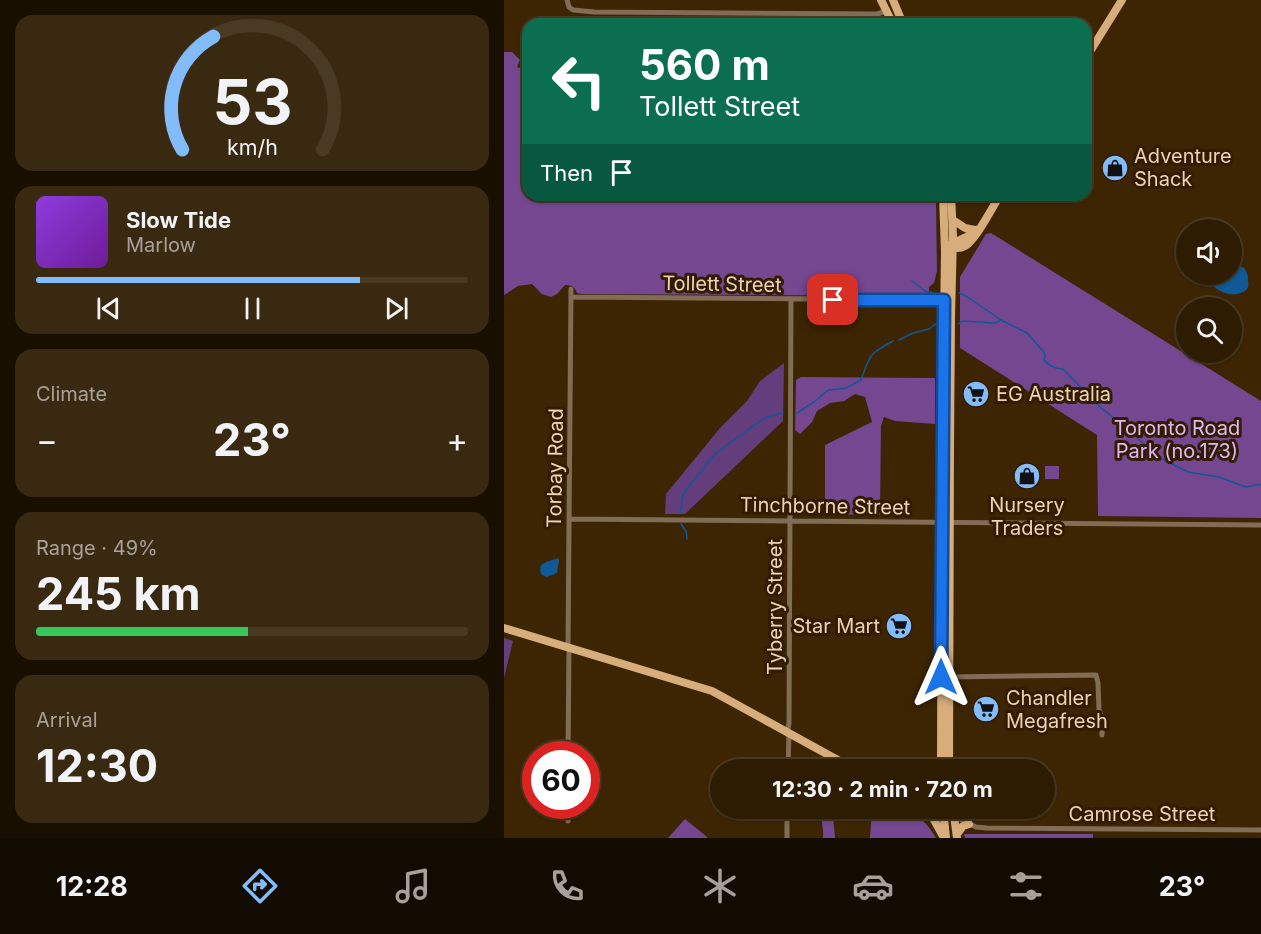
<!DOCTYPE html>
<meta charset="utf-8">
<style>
:root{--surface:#2e1c02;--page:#3a2911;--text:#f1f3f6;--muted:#a7a199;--line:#493a24;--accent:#82bcfa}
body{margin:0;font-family:Inter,sans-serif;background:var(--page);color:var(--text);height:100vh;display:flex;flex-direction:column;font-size:22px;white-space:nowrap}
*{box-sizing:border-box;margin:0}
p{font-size:20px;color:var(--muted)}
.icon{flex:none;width:33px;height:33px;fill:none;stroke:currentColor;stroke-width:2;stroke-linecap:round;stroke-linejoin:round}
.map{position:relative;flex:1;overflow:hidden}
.side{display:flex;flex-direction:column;gap:15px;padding:15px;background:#190f01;width:504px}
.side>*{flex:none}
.hud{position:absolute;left:18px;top:18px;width:570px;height:183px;border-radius:18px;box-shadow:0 2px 4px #0004,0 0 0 2px var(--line);background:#0b6e4f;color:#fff;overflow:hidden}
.tools{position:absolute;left:672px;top:219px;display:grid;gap:12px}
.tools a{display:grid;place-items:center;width:66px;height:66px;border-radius:50%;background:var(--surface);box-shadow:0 2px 4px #0004,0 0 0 2px var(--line);font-size:30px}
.speed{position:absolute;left:18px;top:741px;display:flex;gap:12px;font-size:30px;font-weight:700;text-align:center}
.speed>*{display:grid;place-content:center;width:78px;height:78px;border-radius:50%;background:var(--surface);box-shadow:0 2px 4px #0004,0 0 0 2px var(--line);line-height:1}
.speed .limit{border:9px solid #d22;background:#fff;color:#111}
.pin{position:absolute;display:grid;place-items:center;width:51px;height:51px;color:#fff;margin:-26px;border-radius:12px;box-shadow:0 3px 9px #0006}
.me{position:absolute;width:66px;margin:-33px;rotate:0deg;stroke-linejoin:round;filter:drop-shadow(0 0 4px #0008)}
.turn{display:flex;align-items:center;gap:21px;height:126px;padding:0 18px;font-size:27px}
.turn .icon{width:78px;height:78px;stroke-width:2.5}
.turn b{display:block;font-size:42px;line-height:51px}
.then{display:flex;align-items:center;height:57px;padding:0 18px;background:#0003;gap:12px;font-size:22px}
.big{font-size:45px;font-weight:700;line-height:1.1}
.side .widget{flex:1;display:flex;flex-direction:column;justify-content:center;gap:9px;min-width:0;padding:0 21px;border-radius:18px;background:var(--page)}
.side .dial{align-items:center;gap:0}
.dial svg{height:156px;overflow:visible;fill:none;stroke:var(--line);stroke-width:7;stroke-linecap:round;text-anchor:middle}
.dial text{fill:var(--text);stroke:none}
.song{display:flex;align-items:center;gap:18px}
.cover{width:72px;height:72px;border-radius:9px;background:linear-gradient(135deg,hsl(270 70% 55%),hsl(280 70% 35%))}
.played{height:6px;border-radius:3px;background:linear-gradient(90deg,var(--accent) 75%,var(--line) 75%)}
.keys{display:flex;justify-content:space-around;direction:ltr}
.heat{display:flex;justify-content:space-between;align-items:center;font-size:33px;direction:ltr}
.charge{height:9px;border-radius:4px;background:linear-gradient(90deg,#34c759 49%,var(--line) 0)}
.trip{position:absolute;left:206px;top:759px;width:345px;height:60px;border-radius:30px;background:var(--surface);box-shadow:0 2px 4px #0004,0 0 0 2px var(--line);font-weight:700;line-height:60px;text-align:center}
.dock{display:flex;height:96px;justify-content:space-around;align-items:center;background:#120b01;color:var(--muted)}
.dock .icon{width:42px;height:42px}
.dock .active{color:var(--accent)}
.dock b{font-size:27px;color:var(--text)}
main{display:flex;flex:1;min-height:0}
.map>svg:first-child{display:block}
</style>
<main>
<section class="side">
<div class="widget dial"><svg viewBox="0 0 100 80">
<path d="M14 69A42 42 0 1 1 86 69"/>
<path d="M14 69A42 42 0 0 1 30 11" stroke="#82bcfa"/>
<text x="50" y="56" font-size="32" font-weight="700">53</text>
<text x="50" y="72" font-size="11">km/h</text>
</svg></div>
<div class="widget">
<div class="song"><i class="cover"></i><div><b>Slow Tide</b><p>Marlow</p></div></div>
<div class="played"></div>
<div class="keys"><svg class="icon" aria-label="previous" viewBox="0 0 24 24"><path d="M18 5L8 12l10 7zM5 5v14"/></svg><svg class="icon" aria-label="pause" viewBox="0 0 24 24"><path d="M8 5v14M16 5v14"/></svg><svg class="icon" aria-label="next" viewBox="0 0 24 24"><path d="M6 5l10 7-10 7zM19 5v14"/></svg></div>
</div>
<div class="widget"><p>Climate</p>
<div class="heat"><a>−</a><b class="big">23°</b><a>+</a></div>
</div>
<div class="widget"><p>Range · 49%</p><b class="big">245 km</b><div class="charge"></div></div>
<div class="widget"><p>Arrival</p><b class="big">12:30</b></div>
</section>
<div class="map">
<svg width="757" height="838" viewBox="0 0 757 838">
<rect width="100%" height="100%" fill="#3d2503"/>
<path fill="#643d7d" d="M280,363L279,421L181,514H161L162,494L216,428L243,401L256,381Z
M0,638L9,641L0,678Z"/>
<path fill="#744790" d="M49,16L212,19V24H40L43,19Z
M255,16L327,18L331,21L326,24H247V21Z
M0,52H8L16,60L13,67L24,71V195H430L432,203L433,271L430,283L425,287V294L412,296L78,294L73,293C70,286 68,285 61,285L53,294L47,297L38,294L28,284L14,286L0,295Z
M487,233L757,401V518L594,516L593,435L456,348V277L482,234Z
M297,377L431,378V424L391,421L380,417L377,426L376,515L321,514V445L368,422L361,397L351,394L340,401L326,403L313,411L308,422L296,434L291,430L292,380Z
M541,466H555V479H541Z
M368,808C377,808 394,806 401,809C414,813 426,827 432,838H366Z
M324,809L329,815L331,838H319C320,828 316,819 318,810Z
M181,819L203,837V838H164Z
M460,834H589V838H461Z"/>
<path fill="#115897" d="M728,263L740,268C743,272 744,275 744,281C745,286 744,290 739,292C723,300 708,287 699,275L728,274Z
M54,558L55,560L53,573L43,577L38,575L36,571L37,565L42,562Z"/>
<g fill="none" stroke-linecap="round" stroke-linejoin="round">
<path stroke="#115897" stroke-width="1.5" d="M408,281L421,291L430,293
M455,293L462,296L497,320L523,333L540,352L541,355L540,360C545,366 551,369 559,369L596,407L626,431L654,457L684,472L715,477L742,487L757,484
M454,324L458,321L491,323L497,320
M395,340L409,333L425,329L433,323
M293,413L310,402L324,390L342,388L357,380C366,354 365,354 389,341
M176,514L179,494L211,454L260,418L279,413
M177,524L182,531L183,539"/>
<path stroke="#816c55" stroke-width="5" d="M63,0L65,7L69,10L90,12L373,14L383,11
M67,297L440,300
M65,519L757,525
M64,647L67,289
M444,677L592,675L594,683L595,710L598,718V735
M64,754L65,648
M284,770L285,733L284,729L285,723L287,300
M450,816L472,827L483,828L757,830
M64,821V806
M283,838V808"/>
<path stroke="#d7ad7b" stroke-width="8" d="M377,0L389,24
M389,0L399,24
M582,58L618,0
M449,220L461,228L471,230
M447,244L464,236L472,230
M444,248C449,248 455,249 459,247C470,244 489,206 496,195
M0,628L208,691L352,770
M437,770L438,462L441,252L439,195
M445,770L446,443L447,317L449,236L447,195
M416,808C424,814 430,819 439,814
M439,808L442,838
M449,808L453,838
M428,816L440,838
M453,834L459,826L465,824"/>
</g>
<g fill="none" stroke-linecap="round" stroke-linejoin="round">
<defs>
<path id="route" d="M329,300H440L437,677"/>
</defs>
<use href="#route" stroke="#114b97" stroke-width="15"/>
<use href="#route" stroke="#1a73e8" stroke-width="10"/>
</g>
<defs>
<symbol id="shop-disc" viewBox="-11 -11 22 22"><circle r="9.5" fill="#82bcfa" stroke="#321b00"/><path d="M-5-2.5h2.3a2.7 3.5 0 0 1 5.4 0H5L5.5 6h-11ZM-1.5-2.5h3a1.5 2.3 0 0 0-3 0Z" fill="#111"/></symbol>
<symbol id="supermarket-disc" viewBox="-11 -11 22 22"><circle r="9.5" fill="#82bcfa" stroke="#321b00"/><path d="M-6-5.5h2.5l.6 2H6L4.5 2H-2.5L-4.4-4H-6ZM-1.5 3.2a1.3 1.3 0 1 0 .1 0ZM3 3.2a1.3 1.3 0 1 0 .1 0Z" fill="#111"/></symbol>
</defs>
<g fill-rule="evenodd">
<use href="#shop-disc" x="596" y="153" width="30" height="30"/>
<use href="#supermarket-disc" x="457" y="379" width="30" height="30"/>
<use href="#shop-disc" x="508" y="461" width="30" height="30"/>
<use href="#supermarket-disc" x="380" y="611" width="30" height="30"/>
<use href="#supermarket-disc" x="467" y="694" width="30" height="30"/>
</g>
<g text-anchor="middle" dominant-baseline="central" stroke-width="6" stroke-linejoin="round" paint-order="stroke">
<g font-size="20" fill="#ecd3b5" stroke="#321b00" text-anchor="start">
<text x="630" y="156">Adventure<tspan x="630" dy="23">Shack</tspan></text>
<text x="492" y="394">EG Australia</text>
<text x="523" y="505" text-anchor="middle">Nursery<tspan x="523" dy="23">Traders</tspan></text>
<text x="376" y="626" text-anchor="end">Star Mart</text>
<text x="502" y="698">Chandler<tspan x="502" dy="23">Megafresh</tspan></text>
</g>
<g font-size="20" fill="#ecd3b5" stroke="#321b00">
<text transform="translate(218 284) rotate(1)">Tollett Street</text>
<text transform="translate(51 468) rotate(-89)">Torbay Road</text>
<text transform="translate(321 506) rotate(1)">Tinchborne Street</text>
<text transform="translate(271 607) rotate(-90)">Tyberry Street</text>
<text x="638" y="814">Camrose Street</text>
</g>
<g font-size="20" fill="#dbb7f3" stroke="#321b00">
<text x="673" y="428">Toronto Road<tspan x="673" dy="23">Park (no.173)</tspan></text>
</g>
</g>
</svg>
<div class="tools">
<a><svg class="icon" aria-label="sound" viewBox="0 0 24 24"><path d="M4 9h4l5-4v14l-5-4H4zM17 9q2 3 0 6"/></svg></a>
<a><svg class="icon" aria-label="search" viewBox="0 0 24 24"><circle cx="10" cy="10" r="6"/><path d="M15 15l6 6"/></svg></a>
</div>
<div class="speed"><div class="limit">60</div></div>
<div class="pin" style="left:329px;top:300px;background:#d93025"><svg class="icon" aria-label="arrive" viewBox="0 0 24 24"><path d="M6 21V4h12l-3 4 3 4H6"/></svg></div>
<svg class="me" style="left:437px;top:677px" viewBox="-20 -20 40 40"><path d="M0-17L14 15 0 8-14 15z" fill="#1a73e8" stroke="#fff" stroke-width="4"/></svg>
<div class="trip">12:30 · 2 min · 720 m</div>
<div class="hud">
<div class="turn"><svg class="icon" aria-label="left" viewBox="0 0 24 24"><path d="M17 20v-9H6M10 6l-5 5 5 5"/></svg><div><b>560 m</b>Tollett Street</div></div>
<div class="then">Then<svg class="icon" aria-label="arrive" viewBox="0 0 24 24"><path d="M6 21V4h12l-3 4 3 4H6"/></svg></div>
</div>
</div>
</main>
<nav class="dock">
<b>12:28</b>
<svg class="icon active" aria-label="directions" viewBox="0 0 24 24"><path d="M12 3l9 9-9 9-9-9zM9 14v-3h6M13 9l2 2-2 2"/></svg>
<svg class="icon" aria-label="music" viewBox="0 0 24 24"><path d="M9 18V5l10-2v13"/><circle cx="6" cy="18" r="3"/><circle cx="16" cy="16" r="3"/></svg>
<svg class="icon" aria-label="phone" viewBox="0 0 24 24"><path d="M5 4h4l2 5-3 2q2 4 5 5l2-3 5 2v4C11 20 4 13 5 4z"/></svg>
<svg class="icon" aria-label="climate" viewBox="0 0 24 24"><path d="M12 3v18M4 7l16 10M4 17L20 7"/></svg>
<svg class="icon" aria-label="car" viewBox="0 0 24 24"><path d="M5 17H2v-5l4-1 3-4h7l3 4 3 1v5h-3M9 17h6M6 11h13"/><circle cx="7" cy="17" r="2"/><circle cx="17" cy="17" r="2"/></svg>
<svg class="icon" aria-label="filters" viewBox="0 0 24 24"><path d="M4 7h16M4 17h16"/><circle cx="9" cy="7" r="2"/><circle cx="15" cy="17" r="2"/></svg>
<b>23°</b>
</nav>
